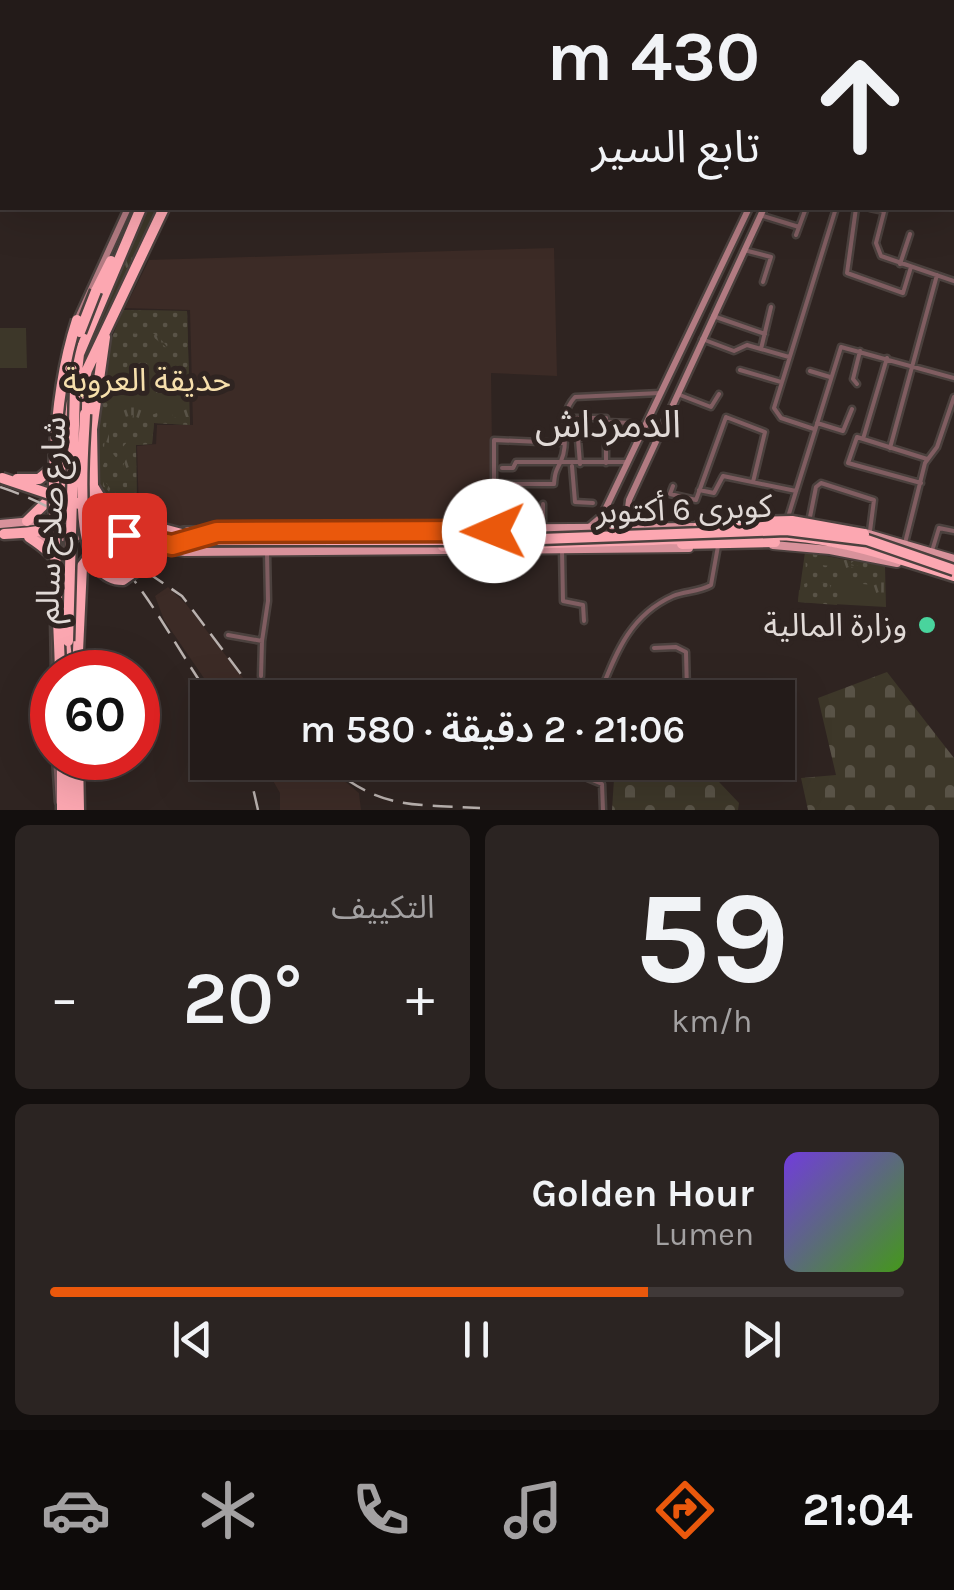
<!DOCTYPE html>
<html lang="ar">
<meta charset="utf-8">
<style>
:root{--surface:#231b19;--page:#2b2422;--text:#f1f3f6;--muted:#a3a1a2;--line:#403938;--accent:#ea580c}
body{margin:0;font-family:Karla,"Noto Sans Arabic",sans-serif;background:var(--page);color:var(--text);direction:rtl;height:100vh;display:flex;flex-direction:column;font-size:38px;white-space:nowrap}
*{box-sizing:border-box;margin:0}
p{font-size:32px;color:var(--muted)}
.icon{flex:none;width:55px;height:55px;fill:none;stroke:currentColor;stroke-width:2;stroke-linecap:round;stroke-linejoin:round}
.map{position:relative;height:810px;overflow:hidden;direction:ltr}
.side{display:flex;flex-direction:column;gap:15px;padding:15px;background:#130f0e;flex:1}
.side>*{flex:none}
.top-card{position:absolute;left:0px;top:0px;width:955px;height:210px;box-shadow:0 10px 40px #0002,0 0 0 2px var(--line);direction:rtl;background:#231b19;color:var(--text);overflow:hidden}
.speed{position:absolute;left:30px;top:650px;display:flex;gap:20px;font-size:50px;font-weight:700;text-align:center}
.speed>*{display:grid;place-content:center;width:130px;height:130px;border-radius:50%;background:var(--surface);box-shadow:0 10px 40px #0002,0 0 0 2px var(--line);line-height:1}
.speed .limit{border:15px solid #d22;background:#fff;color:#111}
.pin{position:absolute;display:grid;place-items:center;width:85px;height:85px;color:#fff;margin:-42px;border-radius:20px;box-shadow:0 5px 15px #0006}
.me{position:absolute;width:110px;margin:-55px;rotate:269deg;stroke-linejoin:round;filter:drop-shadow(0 0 8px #0008)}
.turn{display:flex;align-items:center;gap:35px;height:210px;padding:0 30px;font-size:45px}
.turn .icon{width:130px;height:130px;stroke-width:2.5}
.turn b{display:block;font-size:70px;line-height:85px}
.big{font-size:75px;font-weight:600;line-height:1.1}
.side .card{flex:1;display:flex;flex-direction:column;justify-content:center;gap:15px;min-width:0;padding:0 35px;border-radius:15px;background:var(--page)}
.side .dial{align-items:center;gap:0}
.dial b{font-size:130px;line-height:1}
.song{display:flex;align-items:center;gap:30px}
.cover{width:120px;height:120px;border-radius:15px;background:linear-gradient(135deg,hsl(260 70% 55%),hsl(100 70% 35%))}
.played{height:10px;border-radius:5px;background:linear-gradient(90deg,var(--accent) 70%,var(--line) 70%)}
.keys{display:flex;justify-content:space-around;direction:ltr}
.heat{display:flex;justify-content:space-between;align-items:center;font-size:55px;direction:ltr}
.side .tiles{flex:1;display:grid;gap:15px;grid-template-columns:1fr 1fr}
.card:last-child{grid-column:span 2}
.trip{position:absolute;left:190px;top:680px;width:605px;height:100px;border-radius:0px;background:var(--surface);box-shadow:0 10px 40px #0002,0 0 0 2px var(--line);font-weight:600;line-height:100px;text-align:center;direction:rtl}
.tab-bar{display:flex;height:160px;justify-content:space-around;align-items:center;background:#0e0b0a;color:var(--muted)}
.tab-bar .icon{width:70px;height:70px}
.tab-bar .active{color:var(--accent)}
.tab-bar b{font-size:45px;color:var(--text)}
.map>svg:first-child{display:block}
</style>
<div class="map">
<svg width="954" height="810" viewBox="0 0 954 810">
<defs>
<pattern id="grass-tufts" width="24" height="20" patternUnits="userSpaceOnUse" patternTransform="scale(2.5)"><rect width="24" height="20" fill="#3d3729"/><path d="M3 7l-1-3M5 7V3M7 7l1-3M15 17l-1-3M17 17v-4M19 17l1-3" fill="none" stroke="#595347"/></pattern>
<pattern id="cemetery-stones" width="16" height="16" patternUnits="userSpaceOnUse" patternTransform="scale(2.5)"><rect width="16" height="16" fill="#3d3729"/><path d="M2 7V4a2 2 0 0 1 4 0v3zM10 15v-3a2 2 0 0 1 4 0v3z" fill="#595347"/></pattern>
<pattern id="garden-dots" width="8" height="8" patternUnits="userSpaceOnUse" patternTransform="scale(2.5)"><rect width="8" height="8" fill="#3d3729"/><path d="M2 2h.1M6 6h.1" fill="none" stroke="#595347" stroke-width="1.8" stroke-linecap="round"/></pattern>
</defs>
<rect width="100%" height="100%" fill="#2f2421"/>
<path fill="#3c2b26" d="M0,0H214L2,2L0,84Z
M554,248L557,376L491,373L493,522L162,526L139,516L137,446L156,444L157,425H193L190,310L125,308L149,260Z
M168,587L186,604L258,697H217L164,620L155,596Z
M263,763H323L359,793L361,810H280V793Z"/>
<path fill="url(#grass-tufts)" d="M146,208H159L89,356L111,287Z
M123,310L187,311L190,425L154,423L152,444L136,445L137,517L109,506L98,492L101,382Z
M805,552L885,567L886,607L798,602Z"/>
<path fill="url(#cemetery-stones)" d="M887,672L954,758V810H808L801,778L836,775L818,698Z
M615,763H701L739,803L738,810H612Z"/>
<path fill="url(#garden-dots)" d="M123,310L187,311L189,377L172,380C175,355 170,343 146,329L124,337L119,369L106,373L110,342Z
M147,332L167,348L172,367H151L143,362L130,365L127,374L122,371L123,343L133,334Z
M105,381L110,387L102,468L108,454L126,469L128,499L112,491L104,480L112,475L109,466V475L102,473C101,490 114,496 126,504L123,513C79,494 98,422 101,382Z
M172,407L173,417H190V425L154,423L152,444L136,445L137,517C130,504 124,437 136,425C145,415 160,413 172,407Z
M133,415L128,441L121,449L127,457L123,466L109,449V421Z
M805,552L842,561V566L812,557L810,564L842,567L841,580L812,578L806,573Z
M855,560L885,567V573L872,585L845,582L846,569L853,574L854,568L847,565L858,566L850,564Z
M812,581L829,583L831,588L833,583L839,584L837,605L798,602L799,590L805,591L804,584Z"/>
<path fill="#3d3729" d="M0,328H26L27,368H0Z"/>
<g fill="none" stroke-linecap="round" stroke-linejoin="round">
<defs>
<path id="street" d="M856,208L847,273L903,293L911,267
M870,208L884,211
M885,208L876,243L881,256L954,281
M760,215L799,227
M796,235L806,208
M744,250L771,257L763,282
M900,264L910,234
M713,316L765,334
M702,339L734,351L747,345L789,357
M761,349L771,307
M740,370L781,382
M810,371L830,377
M857,384L853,379L860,351
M680,395L711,407L719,394
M563,418H606V463
M607,422L631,423
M817,423L843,431L852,409
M814,429L781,418L774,408L836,208
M863,439L887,358
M890,448L937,275
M580,464L578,439L587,436V417
M572,466L575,502L593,503
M502,468H513L516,462H628
M921,483L848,463L857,437L927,459
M493,484H554C555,472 556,471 561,461C571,439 556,418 575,397L660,393
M673,486L670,494L696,500L726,417L765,432L753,482
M699,490L714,493L723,476L796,491
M494,502L512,501
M543,504V525
M788,517L841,347L954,378
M809,522L816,487L821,483L874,500L870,531
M494,527V440L562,443
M905,543L925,463L937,447L954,397
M562,549L563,601L583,605L584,621
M932,551L939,528L954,531
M53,617L54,672
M228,635L262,641L268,601L267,553
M654,648L676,647L686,652L687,691L682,698
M261,676L262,641
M598,698C615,656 628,616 673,596C685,591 699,592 711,585L718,546
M55,758L58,802
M567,762L578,774L602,784L603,810
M572,769L595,762"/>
<path id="secondary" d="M612,0L617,2
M628,0L634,2
M647,0L653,2
M667,0L672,2
M229,2L231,0
M0,90H2
M2,96V102
M952,137L954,138
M952,143L954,144
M952,151L954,152
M952,159L954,160
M77,320L128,208
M589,527L602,516L749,208
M638,528L627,516L629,500L764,208"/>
<path id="primary" d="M0,524L76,517L115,522
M183,531L699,527
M862,532L954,559
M29,537H75
M104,538L185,552L449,550
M773,545L830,550L897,563
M473,550L689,548"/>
<path id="highway" d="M241,2L242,0
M265,2L267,0
M96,291L111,261
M75,389L79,354L141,208
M80,396L87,370L164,208
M85,414L90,381
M93,486L115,522
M27,521L61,488L71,384
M698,527L720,523
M4,534C44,532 79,529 93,486L92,429L105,337
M764,535C830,534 892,557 954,576
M29,537C67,562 64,570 64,612
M682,544L775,542
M443,546L687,539
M64,569L70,540L82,531L183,543
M64,634L67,658
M77,672L82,566L104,538
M62,758V810
M78,758L79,810
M69,810L70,758"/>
</defs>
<use href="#street" stroke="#4b413e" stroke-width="9"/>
<use href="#secondary" stroke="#4b413e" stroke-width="11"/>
<use href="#primary" stroke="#4b413e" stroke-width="12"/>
<use href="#highway" stroke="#4b413e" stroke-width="15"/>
<use href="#street" stroke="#805d61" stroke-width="4"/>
<use href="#secondary" stroke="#b27b82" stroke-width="6"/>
<use href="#primary" stroke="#d8929b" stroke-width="8"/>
<use href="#highway" stroke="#fca7b1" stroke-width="10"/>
<path stroke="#b9b1ae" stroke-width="2.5" stroke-dasharray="20 10" stroke-linecap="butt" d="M0,487C123,528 143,598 211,698
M122,555L182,596L259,698
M247,762L258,810
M324,762C380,810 410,804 480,808"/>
<defs>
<path id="highway-bridge" d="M80,332L96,291
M85,414C84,452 68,580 123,580L140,568L145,549L133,530
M2,478L115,516L204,540H514L786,530L867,540L954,570
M17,479H39L55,466
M720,523L792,521L864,534
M120,524L190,544
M68,641L75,389
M60,672C57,556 41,432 77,320"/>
</defs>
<use href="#highway-bridge" stroke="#4b413e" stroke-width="15" stroke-linecap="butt"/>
<use href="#highway-bridge" stroke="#fca7b1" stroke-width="10"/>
</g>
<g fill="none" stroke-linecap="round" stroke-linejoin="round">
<defs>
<path id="route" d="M124,535L172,545L217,532L494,531"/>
</defs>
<use href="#route" stroke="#983908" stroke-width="25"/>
<use href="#route" stroke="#ea580c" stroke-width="18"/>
</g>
<circle fill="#49d49d" stroke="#2f2421" stroke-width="4" cx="927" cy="625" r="10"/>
<g text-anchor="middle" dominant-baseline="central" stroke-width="10" stroke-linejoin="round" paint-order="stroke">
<g font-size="32" fill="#f6dfac" stroke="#2f2421">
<text x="147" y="380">حديقة العروبة</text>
</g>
<g font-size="32" fill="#e1dad7" stroke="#2f2421">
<text transform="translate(684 509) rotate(-2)">كوبرى 6 أكتوبر</text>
<text transform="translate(51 520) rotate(-88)">شارع صلاح سالم</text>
</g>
<g font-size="32" fill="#e1dad7" stroke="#2f2421" text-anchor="end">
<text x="907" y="625">وزارة المالية</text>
</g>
<g font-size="38" fill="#e1dad7" stroke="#2f2421">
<text x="608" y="424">الدمرداش</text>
</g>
</g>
</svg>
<div class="speed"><div class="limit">60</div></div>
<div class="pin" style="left:124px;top:535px;background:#d93025"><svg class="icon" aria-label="arrive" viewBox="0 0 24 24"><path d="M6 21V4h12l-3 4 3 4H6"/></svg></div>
<svg class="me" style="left:494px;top:531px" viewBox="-20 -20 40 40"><circle r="19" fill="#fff"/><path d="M0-13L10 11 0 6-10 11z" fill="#ea580c"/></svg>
<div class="trip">21:06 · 2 دقيقة · 580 m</div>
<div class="top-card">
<div class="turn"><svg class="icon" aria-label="ahead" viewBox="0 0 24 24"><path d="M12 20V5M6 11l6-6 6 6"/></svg><div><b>430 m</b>تابع السير</div></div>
</div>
</div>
<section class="side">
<div class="tiles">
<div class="card dial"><b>59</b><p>km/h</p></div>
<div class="card"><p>التكييف</p>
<div class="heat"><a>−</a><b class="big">20°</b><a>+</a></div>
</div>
<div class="card">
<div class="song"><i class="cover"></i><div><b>Golden Hour</b><p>Lumen</p></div></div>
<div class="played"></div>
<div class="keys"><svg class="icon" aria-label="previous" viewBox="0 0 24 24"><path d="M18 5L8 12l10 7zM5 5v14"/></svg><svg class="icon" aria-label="pause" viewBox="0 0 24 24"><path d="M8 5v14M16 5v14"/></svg><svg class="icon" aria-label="next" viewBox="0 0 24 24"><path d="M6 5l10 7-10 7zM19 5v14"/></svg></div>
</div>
</div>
</section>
<nav class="tab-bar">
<b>21:04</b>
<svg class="icon active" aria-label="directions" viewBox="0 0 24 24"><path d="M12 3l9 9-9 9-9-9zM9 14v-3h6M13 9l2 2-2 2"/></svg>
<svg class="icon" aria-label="music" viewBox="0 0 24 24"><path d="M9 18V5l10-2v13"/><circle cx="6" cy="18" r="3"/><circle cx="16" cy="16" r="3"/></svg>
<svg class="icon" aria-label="phone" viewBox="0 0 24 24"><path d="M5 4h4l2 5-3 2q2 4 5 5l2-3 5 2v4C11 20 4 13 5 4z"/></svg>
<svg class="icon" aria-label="climate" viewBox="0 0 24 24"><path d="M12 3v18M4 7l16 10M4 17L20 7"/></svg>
<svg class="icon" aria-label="car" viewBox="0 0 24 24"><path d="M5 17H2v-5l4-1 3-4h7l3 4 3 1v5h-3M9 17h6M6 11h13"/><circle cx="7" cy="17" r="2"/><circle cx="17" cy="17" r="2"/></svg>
</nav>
